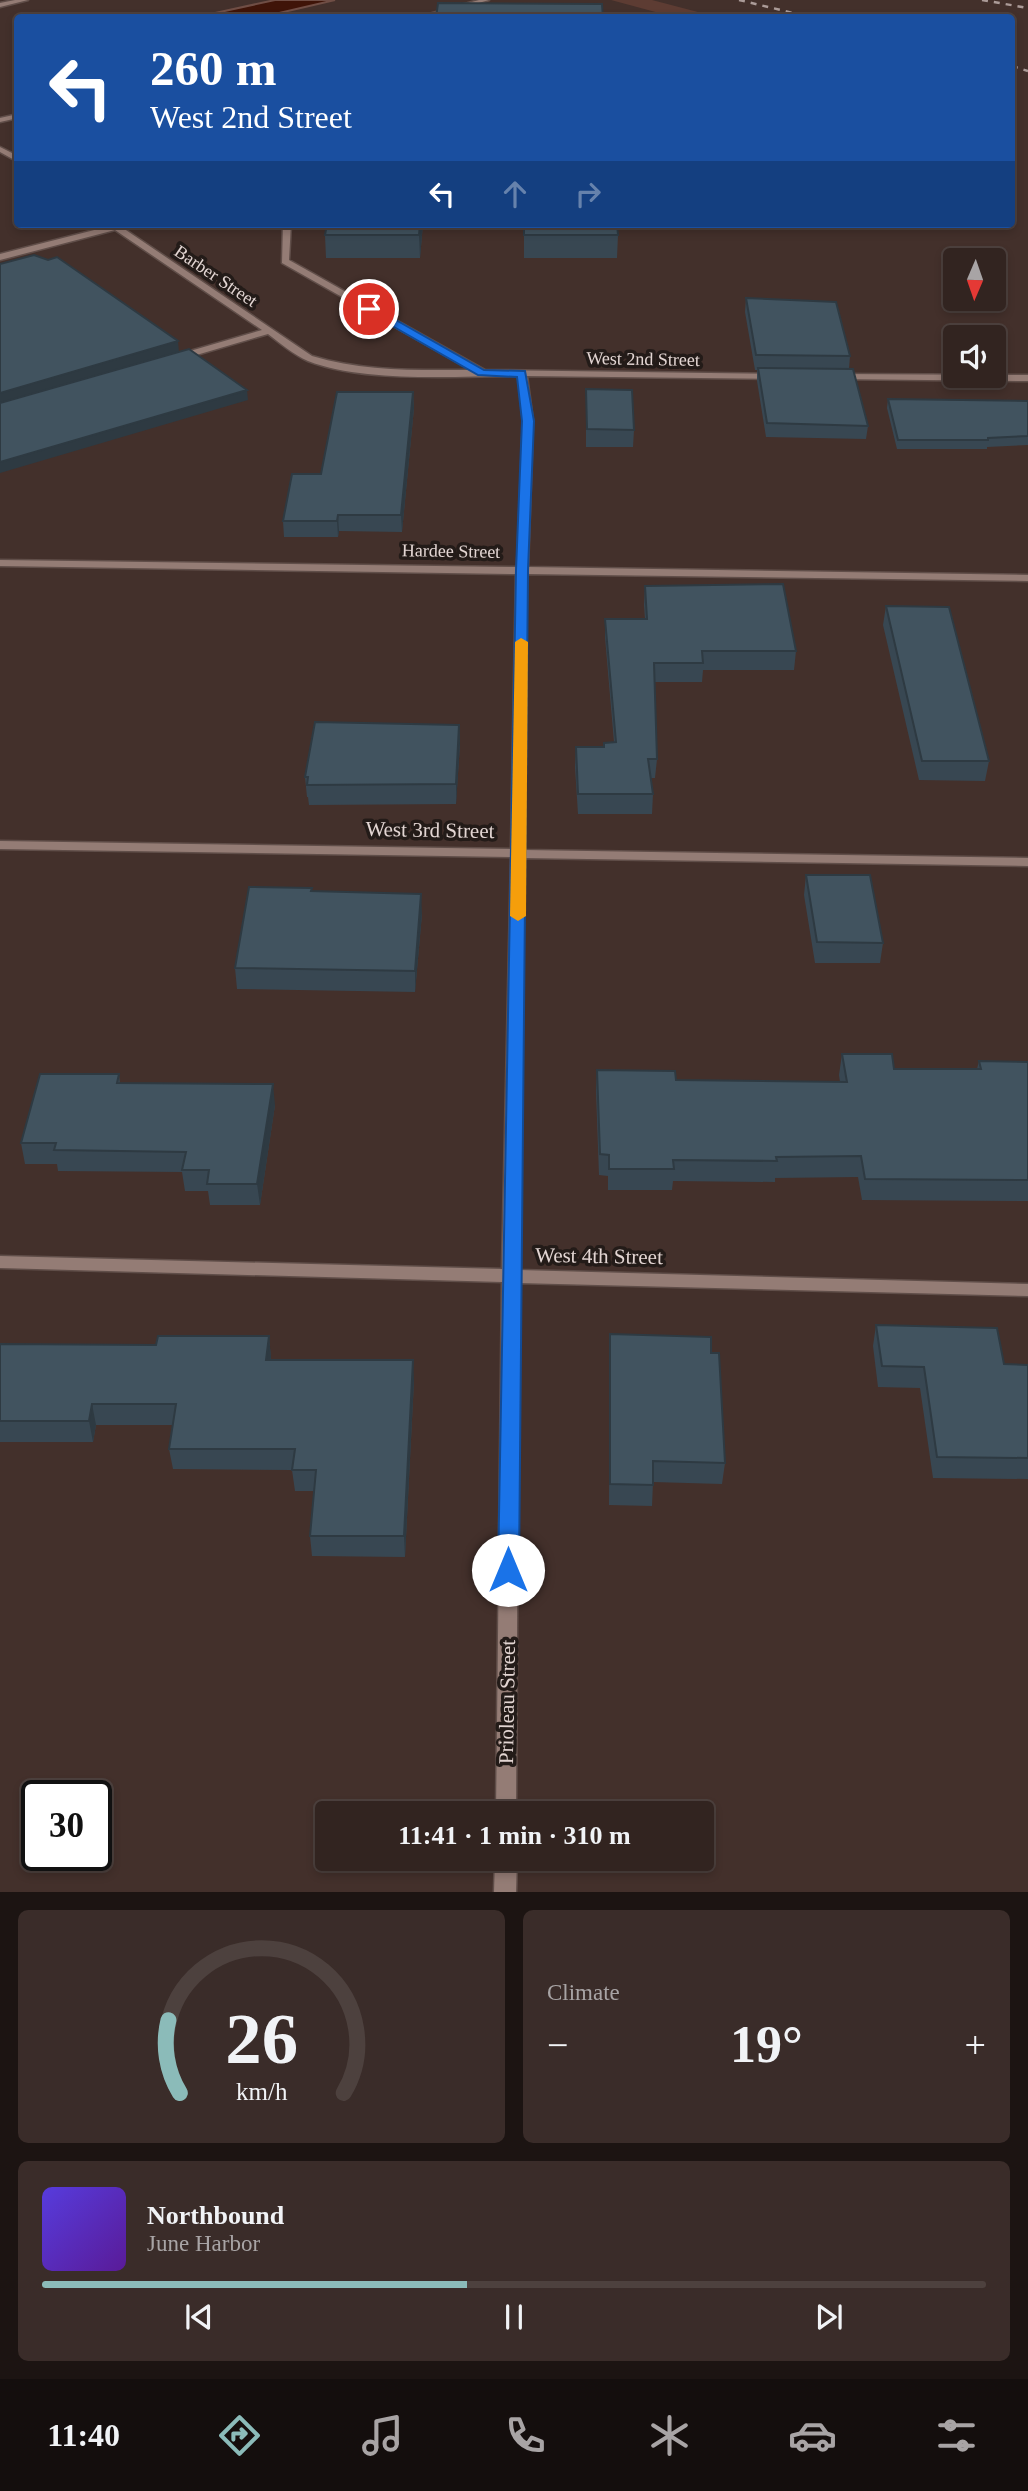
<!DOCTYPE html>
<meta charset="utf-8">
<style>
:root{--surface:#322420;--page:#3a2c29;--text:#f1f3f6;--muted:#a8a4a5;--line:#4d413e;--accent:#8bbbb9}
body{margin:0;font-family:Georgia,serif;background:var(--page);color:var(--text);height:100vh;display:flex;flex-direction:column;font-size:26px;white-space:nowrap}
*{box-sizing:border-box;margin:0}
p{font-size:23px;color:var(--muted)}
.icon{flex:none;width:38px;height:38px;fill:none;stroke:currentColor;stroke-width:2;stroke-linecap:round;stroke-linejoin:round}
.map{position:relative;height:1892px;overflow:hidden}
.sheet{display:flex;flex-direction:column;gap:18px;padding:18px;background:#1c1412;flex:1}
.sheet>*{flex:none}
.guide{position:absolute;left:14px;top:14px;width:1001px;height:214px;border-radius:7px;box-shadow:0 4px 10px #0003,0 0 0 2px var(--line);background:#1a4fa0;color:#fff;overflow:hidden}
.needle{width:46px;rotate:182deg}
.fabs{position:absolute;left:943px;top:248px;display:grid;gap:14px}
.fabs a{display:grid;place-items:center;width:63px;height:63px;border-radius:7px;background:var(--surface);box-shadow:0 4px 10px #0003,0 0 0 2px var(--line);font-size:35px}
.speed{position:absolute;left:21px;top:1780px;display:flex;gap:14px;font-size:35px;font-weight:700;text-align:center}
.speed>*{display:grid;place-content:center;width:91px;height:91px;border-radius:50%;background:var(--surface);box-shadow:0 4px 10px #0003,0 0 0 2px var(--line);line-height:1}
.speed .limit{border:4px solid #111;border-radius:10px;background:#fff;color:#111}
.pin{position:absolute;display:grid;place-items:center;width:60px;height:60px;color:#fff;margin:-30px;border:4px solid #fff;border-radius:50%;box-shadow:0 2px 7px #0007}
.me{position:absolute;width:77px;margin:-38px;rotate:0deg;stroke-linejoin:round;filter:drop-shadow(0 0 5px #0008)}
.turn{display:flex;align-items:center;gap:24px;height:147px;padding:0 21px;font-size:32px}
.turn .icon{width:91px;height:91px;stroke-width:2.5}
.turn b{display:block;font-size:49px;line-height:60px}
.lanes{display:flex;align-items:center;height:66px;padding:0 21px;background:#0003;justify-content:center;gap:35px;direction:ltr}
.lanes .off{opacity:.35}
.big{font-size:52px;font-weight:800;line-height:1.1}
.sheet .tile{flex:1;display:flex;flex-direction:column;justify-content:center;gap:10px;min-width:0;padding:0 24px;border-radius:10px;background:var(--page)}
.sheet .dial{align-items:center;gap:0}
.dial svg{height:182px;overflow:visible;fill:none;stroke:var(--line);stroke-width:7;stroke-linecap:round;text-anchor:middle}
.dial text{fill:var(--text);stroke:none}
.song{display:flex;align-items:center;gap:21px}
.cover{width:84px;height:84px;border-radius:10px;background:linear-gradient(135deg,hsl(250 70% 55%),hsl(270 70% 35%))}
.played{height:7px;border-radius:4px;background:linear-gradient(90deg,var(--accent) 45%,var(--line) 45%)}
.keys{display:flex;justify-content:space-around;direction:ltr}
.heat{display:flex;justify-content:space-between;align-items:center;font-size:38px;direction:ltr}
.sheet .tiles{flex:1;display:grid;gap:18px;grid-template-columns:1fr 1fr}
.tile:last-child{grid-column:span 2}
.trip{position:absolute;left:315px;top:1801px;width:399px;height:70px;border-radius:7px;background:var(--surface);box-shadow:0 4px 10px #0003,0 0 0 2px var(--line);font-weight:800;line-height:70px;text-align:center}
.tabs{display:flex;height:112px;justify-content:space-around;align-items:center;background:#140e0d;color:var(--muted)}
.tabs .icon{width:49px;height:49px}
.tabs .selected{color:var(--accent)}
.tabs b{font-size:32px;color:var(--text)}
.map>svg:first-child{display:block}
</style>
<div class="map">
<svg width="1028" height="1893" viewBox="0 0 1028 1893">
<rect width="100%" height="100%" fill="#43302b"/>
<path fill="#5d3c33" d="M611,0H652L717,17H674Z"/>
<path fill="#3f1408" stroke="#704e45" stroke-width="2" d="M275,0H335L262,17H197Z"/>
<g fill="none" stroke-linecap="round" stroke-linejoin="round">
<defs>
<path id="minor" d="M479,0H489L427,18H415Z
M18,114V118L0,122V118Z
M0,147L18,156V162L0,152Z
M108,224H117L312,356C364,372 417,370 471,370L282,263L283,224H291L289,260L485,370L778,374L780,376L775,379L527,376L533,421L528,567L1028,575V581L527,574L524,850L1028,858V866L524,858L519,1270L1028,1284V1296L519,1283L516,1813H496L502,1282L0,1268V1256L502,1269L511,857L0,849V841L511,849L516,574L0,566V560L517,567L523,421L518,376C455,376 365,383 308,361C294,355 280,343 268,334L176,361L171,358L173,356L262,330L115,230L0,260V254L110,226Z
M837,374L1028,375V381L834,379V375Z
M495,1858H517L516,1893H494Z"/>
<path id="tertiary" d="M15,0H28L0,7V3Z"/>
</defs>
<use href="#minor" stroke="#604e49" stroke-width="3"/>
<use href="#tertiary" stroke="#604e49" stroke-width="3"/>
<use href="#minor" fill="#947c75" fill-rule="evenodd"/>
<use href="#tertiary" fill="#947c75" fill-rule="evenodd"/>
<path stroke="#ab9b98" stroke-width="2.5" stroke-dasharray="6 6" stroke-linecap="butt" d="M739,0L814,18
M982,0L1028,8
M1012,66L1028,71"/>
</g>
<path fill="#384752" d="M423,224L420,258H326L325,235Z
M524,224L618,235L617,258H524Z
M746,298L850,356L849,369L868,426L866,439L766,437L757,381V370H755L745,312Z
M413,392L414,408L402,532L339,531L338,537H284L283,521L321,474Z
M888,399L1028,401V445L987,447V449H897L887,408Z
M586,406L634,430L633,447H586Z
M645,586L796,651L794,670H703L702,682H654L657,759L655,778H651L653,794L652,814H578L575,767L576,747H604V743L614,742L605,637V619H645L644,605Z
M886,606L989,761L985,781L919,780L883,625Z
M459,725L460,744L456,804L309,805L308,797H307L305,777Z
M806,875L883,943L880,963H815L804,895Z
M312,888V891L422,914L415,992L237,989L235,968Z
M842,1054L894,1069H977L979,1061L1028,1062V1201L862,1200L858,1177L775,1178V1182L673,1181L672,1190H608V1176L599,1175L596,1091L597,1070L676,1080L840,1082L839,1075Z
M119,1074L120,1083L275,1105L260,1205H210L208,1191H185L182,1172L58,1171L57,1164H25L21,1143Z
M876,1325L1004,1364L1028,1365V1479L933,1478L920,1388L878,1387L873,1346Z
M610,1334L711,1353L725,1463L722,1484L653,1482L652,1506L609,1505Z
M269,1336L271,1360L414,1381L405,1557L312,1556L310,1536L314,1491H295L292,1470L173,1469L169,1449L173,1425H96L93,1442H0V1344L156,1345Z"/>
<path fill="#2e3a42" d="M420,224H423L420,258L419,235Z
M178,341L179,352L0,404V393Z
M247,390L248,400L0,473V462Z
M413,392L414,408L402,532L401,515Z
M338,515L339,531L338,537L337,521Z
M459,725L460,744L456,804V784Z
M421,894L422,914L415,992V971Z
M273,1084L275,1105L260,1205L257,1184Z
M269,1336L271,1357L268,1381L266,1360Z
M413,1360L414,1381L405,1557L404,1536Z
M92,1404L96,1425L93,1442L89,1421Z"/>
<path fill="#41535f" stroke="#2e3a42" stroke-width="2" d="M438,3L602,4L603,18H436Z
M327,224H420L419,235H325Z
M524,224H617L618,235H524Z
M34,255L48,260L57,257L178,341L0,393V264Z
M746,298L836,302L850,356L756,355Z
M189,349L247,390L0,462V403Z
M758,368L853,369L868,426L767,423Z
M586,389L632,390L634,430L587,429Z
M337,392H413L401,515H338L337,521H283L292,474H321Z
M888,399L1028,401V436L988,438V440H898Z
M783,584L796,651H702L703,663H654L657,759H648L653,794H578L576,747H604V743L616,742L605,619H647L645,586Z
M886,606L949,607L989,761H922Z
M315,722L459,725L456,784L307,785L308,777H305Z
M806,875H870L883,943L817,942Z
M249,887L312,888L311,891L421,894L415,971L235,968Z
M842,1054H892L894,1069H981L979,1061L1028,1062V1180L865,1179L861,1156L776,1157L777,1161L673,1160L674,1169H609V1155L600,1154L597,1070L675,1071L676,1080L847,1082Z
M40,1074H119L117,1083L273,1084L257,1184H207L209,1170H182L186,1152L54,1150L56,1143H21Z
M876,1325L997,1328L1004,1364L1028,1365V1458L937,1457L924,1367L882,1366Z
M610,1334L711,1337V1353H719L725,1463L653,1461V1485L610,1484Z
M158,1336H269L266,1360H413L404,1536H310L316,1470H292L295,1449H169L176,1404H92L89,1421H0V1344L156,1345Z"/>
<path fill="#1a73e8" stroke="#114b97" stroke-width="2" d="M366,307H373L484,370L525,371L534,421L528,570L519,1570L516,1577L508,1580L501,1577L498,1570L516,570L522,421L517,377L478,375L366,311Z"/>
<path fill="#f59e0b" d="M521,638L528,642L526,916L518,921L510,916L515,642Z"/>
<g text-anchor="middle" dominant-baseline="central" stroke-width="7" stroke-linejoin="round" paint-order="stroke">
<g font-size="18" fill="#e3d6d3" stroke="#231b18">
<text transform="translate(216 276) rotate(34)">Barber Street</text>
<text transform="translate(643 359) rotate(1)">West 2nd Street</text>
<text transform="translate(451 551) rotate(1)">Hardee Street</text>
</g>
<g font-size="21" fill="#e3d6d3" stroke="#231b18">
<text transform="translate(430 830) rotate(1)">West 3rd Street</text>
<text transform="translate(599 1256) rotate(1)">West 4th Street</text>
<text transform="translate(507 1702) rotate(-89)">Prioleau Street</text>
</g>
</g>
</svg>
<div class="fabs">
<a><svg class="needle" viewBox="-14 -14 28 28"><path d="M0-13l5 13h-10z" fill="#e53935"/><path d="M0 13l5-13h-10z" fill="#a8a4a5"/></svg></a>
<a><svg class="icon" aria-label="sound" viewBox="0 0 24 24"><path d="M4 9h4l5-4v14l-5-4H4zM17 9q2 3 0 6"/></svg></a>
</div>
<div class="speed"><div class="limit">30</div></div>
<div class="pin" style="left:369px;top:309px;background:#d93025"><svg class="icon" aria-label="arrive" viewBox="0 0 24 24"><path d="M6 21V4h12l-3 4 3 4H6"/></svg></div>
<svg class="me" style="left:508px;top:1570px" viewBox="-20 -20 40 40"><circle r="19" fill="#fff"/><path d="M0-13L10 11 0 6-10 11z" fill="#1a73e8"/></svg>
<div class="trip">11:41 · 1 min · 310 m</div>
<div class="guide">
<div class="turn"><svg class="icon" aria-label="left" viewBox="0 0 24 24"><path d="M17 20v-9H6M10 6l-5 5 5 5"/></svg><div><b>260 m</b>West 2nd Street</div></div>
<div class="lanes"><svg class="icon" aria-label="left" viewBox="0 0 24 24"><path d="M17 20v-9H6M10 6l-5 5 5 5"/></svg><svg class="icon off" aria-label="ahead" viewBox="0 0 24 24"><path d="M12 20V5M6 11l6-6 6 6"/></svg><svg class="icon off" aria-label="right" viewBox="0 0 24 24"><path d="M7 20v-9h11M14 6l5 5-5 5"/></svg></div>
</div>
</div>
<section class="sheet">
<div class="tiles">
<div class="tile dial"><svg viewBox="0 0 100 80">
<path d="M14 69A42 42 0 1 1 86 69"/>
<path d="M14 69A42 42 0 0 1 9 37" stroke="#8bbbb9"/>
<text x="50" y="56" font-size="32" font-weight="700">26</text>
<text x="50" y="72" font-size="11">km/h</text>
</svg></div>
<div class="tile"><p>Climate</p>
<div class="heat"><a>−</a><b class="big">19°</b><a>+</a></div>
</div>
<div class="tile">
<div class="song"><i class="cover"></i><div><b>Northbound</b><p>June Harbor</p></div></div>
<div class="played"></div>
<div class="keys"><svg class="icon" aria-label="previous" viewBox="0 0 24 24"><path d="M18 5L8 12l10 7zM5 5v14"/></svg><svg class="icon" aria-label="pause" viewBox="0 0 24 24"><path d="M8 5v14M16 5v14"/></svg><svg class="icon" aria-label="next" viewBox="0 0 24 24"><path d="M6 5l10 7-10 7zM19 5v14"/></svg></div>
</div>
</div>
</section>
<nav class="tabs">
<b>11:40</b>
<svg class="icon selected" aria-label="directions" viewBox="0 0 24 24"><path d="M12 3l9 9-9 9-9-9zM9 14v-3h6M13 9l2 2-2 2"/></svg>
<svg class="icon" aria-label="music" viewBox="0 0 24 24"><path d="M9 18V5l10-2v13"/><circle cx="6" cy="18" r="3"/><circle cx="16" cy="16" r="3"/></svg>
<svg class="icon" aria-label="phone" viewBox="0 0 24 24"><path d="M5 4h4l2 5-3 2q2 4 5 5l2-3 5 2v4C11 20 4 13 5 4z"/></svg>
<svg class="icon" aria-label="climate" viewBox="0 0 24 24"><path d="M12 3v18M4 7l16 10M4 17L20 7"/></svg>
<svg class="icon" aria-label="car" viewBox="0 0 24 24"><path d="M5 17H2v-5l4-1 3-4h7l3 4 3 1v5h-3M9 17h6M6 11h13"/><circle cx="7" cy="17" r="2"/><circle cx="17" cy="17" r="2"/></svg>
<svg class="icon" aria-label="filters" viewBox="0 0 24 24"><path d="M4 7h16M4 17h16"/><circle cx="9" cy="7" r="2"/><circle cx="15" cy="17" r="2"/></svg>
</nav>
